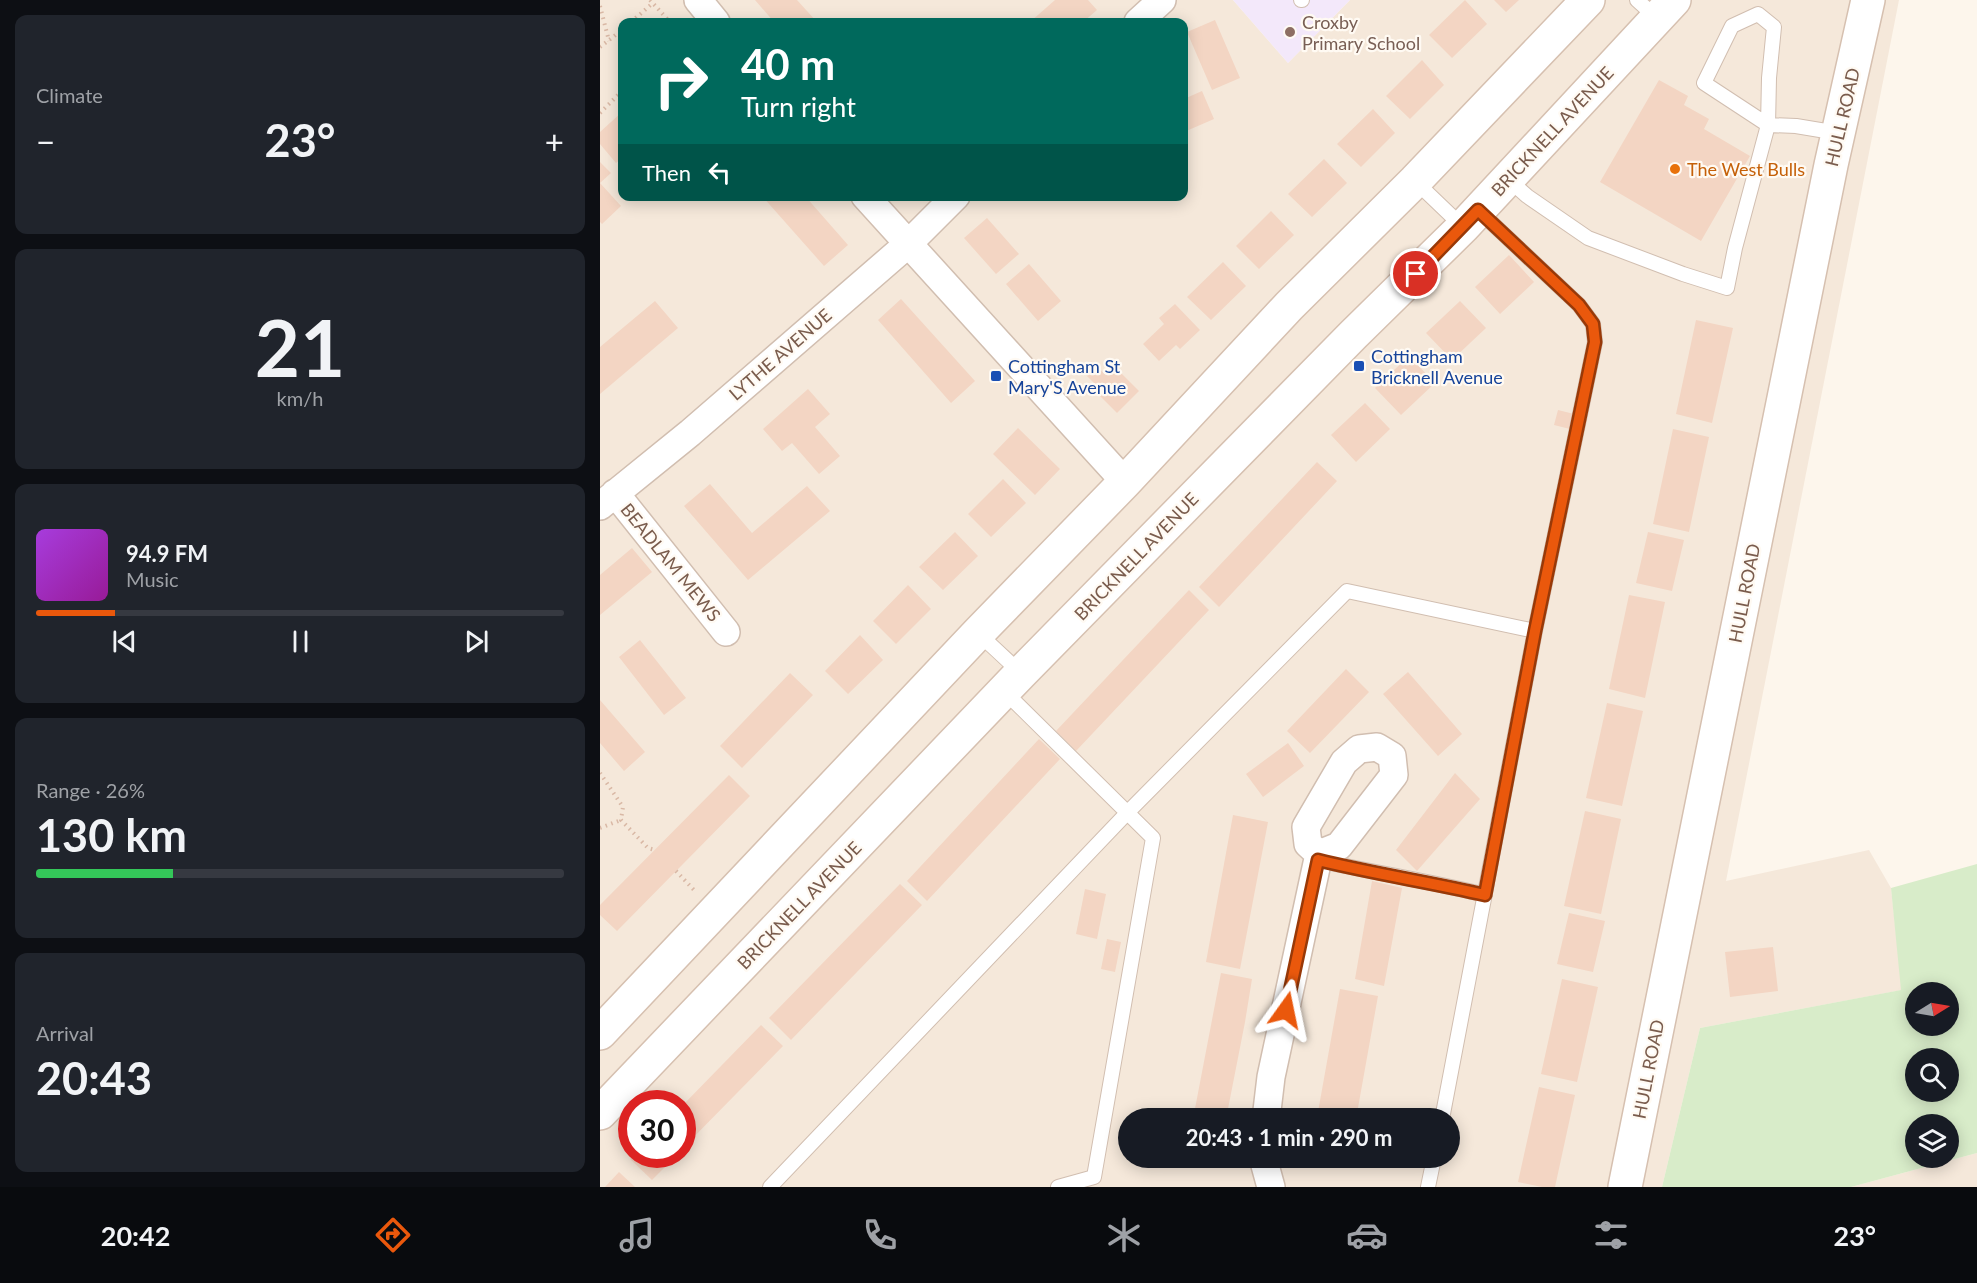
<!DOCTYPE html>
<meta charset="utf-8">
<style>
:root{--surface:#171b24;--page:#20242c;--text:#f1f3f6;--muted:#9ea1a6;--line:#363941;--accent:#ea580c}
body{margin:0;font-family:Lato,sans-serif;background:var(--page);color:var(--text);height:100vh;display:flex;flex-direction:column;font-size:22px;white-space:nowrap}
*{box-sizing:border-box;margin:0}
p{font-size:20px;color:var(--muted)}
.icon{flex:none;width:33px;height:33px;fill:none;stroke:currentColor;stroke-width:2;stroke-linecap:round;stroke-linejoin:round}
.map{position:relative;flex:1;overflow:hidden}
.details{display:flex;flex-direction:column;gap:15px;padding:15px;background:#0d0f14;width:600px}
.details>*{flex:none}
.guide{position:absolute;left:18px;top:18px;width:570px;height:183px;border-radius:12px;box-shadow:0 3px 15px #0003;background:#00695c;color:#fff;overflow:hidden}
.needle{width:39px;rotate:79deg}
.controls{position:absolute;left:1305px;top:982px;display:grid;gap:12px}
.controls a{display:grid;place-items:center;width:54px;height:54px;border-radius:50%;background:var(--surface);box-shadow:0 3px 15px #0003;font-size:30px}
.speed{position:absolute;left:18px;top:1090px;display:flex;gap:12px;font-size:30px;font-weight:700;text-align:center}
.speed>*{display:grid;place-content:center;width:78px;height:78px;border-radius:50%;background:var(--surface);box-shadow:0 3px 15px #0003;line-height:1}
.speed .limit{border:9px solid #d22;background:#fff;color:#111}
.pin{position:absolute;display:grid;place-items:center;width:51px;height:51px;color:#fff;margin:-26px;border:3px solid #fff;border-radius:50%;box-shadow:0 2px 6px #0007}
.me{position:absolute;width:66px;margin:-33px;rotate:12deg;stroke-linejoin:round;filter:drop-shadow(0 0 4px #0008)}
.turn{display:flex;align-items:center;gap:21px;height:126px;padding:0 24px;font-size:27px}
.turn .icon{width:78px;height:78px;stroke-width:2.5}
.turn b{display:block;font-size:42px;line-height:51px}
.then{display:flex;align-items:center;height:57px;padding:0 24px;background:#0003;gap:12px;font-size:22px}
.big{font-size:45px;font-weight:700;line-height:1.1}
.details .card{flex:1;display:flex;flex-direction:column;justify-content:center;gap:9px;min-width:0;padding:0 21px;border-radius:12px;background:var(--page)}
.details .dial{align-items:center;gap:0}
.dial b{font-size:78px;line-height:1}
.song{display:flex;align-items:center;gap:18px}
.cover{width:72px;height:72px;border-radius:9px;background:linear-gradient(135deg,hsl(280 70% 55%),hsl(300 70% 35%))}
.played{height:6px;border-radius:3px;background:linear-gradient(90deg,var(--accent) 15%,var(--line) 15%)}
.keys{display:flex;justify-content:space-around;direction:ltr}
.heat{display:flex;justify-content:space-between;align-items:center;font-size:33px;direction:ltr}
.charge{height:9px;border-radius:4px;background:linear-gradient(90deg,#34c759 26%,var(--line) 0)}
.trip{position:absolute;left:518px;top:1108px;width:342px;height:60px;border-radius:30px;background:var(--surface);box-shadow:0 3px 15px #0003;font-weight:700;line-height:60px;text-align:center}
.dock{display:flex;height:96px;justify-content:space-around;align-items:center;background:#090b0e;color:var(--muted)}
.dock .icon{width:42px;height:42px}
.dock .selected{color:var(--accent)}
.dock b{font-size:27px;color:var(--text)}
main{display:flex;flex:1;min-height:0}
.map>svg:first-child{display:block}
</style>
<main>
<section class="details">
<div class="card"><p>Climate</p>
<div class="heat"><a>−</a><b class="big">23°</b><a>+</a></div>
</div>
<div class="card dial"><b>21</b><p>km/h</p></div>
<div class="card">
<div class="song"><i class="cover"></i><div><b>94.9 FM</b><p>Music</p></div></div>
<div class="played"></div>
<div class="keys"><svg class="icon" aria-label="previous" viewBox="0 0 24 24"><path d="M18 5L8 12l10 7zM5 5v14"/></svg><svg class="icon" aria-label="pause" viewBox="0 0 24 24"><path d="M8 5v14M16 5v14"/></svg><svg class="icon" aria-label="next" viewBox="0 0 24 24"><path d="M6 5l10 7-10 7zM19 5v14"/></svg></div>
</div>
<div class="card"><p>Range · 26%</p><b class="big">130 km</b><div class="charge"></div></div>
<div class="card"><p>Arrival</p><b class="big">20:43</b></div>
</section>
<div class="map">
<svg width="1377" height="1187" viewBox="0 0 1377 1187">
<rect width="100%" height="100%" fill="#fdf6ec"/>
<path fill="#f5e8da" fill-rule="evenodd" d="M0,0H633L688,63L750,0H1299L1126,881L1269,850L1291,888L1302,990L1100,1028L1062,1187H0ZM22,22H584V196H22ZM32,1104H82V1155H32ZM528,1119H849V1158H528Z
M1377,1153V1187H1251Z"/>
<path fill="#f3e8fa" d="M633,0H750L688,63Z"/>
<path fill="#d8ecc9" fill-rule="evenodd" d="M1377,864V1153L1251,1187H1062L1100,1028L1301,990L1291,888ZM1316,993H1348V1026H1316ZM1316,1059H1348V1092H1316ZM1316,1125H1348V1158H1316Z"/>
<path fill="#f3d5c3" d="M155,0H197L217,22H174Z
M455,0H488L497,10L483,22H430Z
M865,0L887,24L852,58L829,35Z
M894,0H919L906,12Z
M615,20L640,78L612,90L587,32Z
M822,60L844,85L810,119L786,96Z
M1059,80L1088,96L1084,105L1109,119L1104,129L1150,156L1101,241L1000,182Z
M602,91L614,119L584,132V99Z
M773,109L795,133L761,167L737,144Z
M22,112V158L16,163L0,144V132Z
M724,159L747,183L712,217L688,194Z
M0,162L11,173L0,183Z
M0,183L21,206L2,224L0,222Z
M162,196H205L248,245L224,266Z
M671,211L694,235L659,269L636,246Z
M387,218L419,254L396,274L364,238Z
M909,255L934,282L900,314L875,287Z
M623,262L646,286L611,320L587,297Z
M429,264L461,301L438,321L406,284Z
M301,299L375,381L351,403L278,320Z
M55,301L78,328L0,394V347Z
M860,301L886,328L852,360L826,333Z
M575,304L600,330L580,349L576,345L559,361L543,344L564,324L559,318Z
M1096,320L1133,328L1112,423L1076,414Z
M809,356L835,383L801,415L775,388Z
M491,361L506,375L514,366L539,391L517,413L492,388L496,385L482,371Z
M208,389L230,414L215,427L240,456L219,474L192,443L182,451L163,429Z
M765,403L790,429L756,462L731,435Z
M958,410L974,414L970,429L954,425Z
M418,428L460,469L435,495L393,454Z
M1073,429L1109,437L1089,532L1053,524Z
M717,462L737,481L619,607L599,587Z
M403,479L426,503L391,537L368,514Z
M110,484L152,533L207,486L230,511L148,580L84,506Z
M355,532L378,556L343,590L319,567Z
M1048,532L1084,540L1072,591L1036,583Z
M32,548L52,572L0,615V575Z
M308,585L331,609L296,644L273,621Z
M589,590L609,610L476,751L456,731Z
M1029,595L1065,602L1045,698L1009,689Z
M260,635L283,660L248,694L225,671Z
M40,640L86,698L64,715L19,657Z
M746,669L769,692L710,753L687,731Z
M808,672L862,734L838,756L783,694Z
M190,673L213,695L142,768L120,746Z
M0,700L45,752L24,771L0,743Z
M1007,703L1043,711L1022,806L986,798Z
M439,739L460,759L327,901L307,881Z
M688,743L704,766L663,797L646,774Z
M855,773L880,799L817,871L796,850Z
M129,775L150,796L17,931L0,915V905Z
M985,811L1021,819L1001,914L964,906Z
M633,815L668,822L640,969L606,962Z
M772,881L802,888L784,986L755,979Z
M300,884L322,905L191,1040L169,1018Z
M485,889L506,894L497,939L476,934Z
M969,913L1005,921L993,972L957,964Z
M507,939L521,942L515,972L501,969Z
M1173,947L1178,991L1130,997L1125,952Z
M621,973L652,979L645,1022L626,1119H593Z
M962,979L998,987L977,1082L941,1074Z
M740,989L778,996L756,1119L718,1112Z
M161,1025L183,1046L82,1149V1106Z
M939,1087L975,1095L955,1187H942L918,1182Z
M34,1155H77L52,1180L30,1159Z
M19,1172L35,1187H5Z"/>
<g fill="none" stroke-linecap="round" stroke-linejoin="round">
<defs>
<path id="lane" d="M701,0H702
M1037,0L1057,18
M908,179L927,196L988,238L1083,274L1127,288L1135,248L1168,125L1104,83L1132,26L1158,14L1174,27L1169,78L1168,125L1196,126L1238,133
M815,181L863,227
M378,633L421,673
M404,691L553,838L494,1177L458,1187
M718,860C774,873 830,881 885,895
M842,1119L935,631L995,342L993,324L979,305L878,210
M170,1187L527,813L747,591L935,631
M828,1187L834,1158"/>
<path id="street" d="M98,0L116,22
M538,22L562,0
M265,196L525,482
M15,493L126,632
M0,506L90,433L308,244L356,196
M777,747L792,756L794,775L739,846L719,854L708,844L706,827L744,762L759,749Z
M666,1119L671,1077L719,854
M663,1158L671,1187"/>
<path id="secondary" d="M0,1033L378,633L525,482L689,306L815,181L988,0
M0,1113L421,673L753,335L863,227L1074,0
M1025,1187L1231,165L1268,0"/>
</defs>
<use href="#lane" stroke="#d1beb0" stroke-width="16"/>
<use href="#street" stroke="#d1beb0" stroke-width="30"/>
<use href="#secondary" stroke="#d6c0b0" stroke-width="36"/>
<path stroke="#d9b8a5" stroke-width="4" stroke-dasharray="1.5 4.5" stroke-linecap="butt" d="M50,0L70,22
M0,6L9,41
M31,22L53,3
M0,47L22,30
M0,113L22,91
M0,773L23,807L21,820L48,848L55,850
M0,828L21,820
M76,871L94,890"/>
<use href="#lane" stroke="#fff" stroke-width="14"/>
<use href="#street" stroke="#fff" stroke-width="27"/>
<use href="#secondary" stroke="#fff" stroke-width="33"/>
</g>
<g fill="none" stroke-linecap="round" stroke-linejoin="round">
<defs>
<path id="route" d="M686,1010L718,860C774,874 830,882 885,895L935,631L995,342L993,324L979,305L878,210L816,274"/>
</defs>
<use href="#route" stroke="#983908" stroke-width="15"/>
<use href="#route" stroke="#ea580c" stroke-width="10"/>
</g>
<circle fill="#8d6e63" stroke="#fffaf3" stroke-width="2" cx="690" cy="32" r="6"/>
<circle fill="#e8710a" stroke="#fffaf3" stroke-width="2" cx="1075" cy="169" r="6"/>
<g fill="#1a4fb4" stroke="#fffaf3" stroke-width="2">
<rect x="753" y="360" width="12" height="12" rx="3"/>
<rect x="390" y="370" width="12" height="12" rx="3"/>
</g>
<g text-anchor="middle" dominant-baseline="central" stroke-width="4.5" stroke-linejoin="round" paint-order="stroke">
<g font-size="18" fill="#785e54" stroke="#fffaf3" text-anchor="start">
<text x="702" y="22">Croxby<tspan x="702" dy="21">Primary School</tspan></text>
</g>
<g font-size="18" fill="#7a5c4d" stroke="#fffaf3">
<text transform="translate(1242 117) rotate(-77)">HULL ROAD</text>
<text transform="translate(952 131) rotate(-47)">BRICKNELL AVENUE</text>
<text transform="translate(180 354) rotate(-41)">LYTHE AVENUE</text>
<text transform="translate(536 556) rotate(-46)">BRICKNELL AVENUE</text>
<text transform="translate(71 562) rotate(51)">BEADLAM MEWS</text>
<text transform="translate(1144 593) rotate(-79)">HULL ROAD</text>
<text transform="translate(199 905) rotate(-46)">BRICKNELL AVENUE</text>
<text transform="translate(1048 1069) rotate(-79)">HULL ROAD</text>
</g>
<g font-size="18" fill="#c56008" stroke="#fffaf3" text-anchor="start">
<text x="1087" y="169">The West Bulls</text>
</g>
<g font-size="18" fill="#164399" stroke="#fffaf3" text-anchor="start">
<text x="771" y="356">Cottingham<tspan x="771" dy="21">Bricknell Avenue</tspan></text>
<text x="408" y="366">Cottingham St<tspan x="408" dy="21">Mary'S Avenue</tspan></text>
</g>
</g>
</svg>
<div class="controls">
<a><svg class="needle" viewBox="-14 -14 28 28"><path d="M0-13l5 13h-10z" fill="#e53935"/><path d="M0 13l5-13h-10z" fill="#9ea1a6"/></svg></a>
<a><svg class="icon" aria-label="search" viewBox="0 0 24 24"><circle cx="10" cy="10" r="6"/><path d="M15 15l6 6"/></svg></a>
<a><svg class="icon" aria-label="layers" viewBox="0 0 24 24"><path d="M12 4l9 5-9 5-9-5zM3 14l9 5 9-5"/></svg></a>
</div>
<div class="speed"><div class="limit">30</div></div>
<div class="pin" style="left:816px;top:274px;background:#d93025"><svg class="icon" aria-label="arrive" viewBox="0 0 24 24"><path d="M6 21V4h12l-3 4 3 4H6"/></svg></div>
<svg class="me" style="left:686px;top:1010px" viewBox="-20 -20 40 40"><path d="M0-17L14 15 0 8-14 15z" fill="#ea580c" stroke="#fff" stroke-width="4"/></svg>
<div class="trip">20:43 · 1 min · 290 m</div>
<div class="guide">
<div class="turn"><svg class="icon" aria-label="right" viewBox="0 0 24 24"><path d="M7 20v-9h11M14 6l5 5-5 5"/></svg><div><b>40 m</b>Turn right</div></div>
<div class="then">Then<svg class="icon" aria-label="left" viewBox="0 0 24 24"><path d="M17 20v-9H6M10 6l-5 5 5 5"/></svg></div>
</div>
</div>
</main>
<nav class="dock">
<b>20:42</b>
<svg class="icon selected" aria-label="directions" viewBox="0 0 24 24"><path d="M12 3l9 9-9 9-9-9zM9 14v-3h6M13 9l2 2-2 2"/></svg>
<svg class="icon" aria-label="music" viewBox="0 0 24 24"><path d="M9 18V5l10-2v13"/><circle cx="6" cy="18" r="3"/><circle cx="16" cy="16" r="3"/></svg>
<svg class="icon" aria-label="phone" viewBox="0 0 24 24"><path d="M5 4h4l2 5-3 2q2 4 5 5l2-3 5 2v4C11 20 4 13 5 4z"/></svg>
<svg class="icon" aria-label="climate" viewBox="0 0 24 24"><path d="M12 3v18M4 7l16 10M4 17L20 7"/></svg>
<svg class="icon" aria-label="car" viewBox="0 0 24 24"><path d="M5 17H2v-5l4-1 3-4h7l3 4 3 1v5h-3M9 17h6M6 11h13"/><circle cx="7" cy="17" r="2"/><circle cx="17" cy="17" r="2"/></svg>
<svg class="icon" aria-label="filters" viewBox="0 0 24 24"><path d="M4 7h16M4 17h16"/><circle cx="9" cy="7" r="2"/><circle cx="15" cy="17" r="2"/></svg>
<b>23°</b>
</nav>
